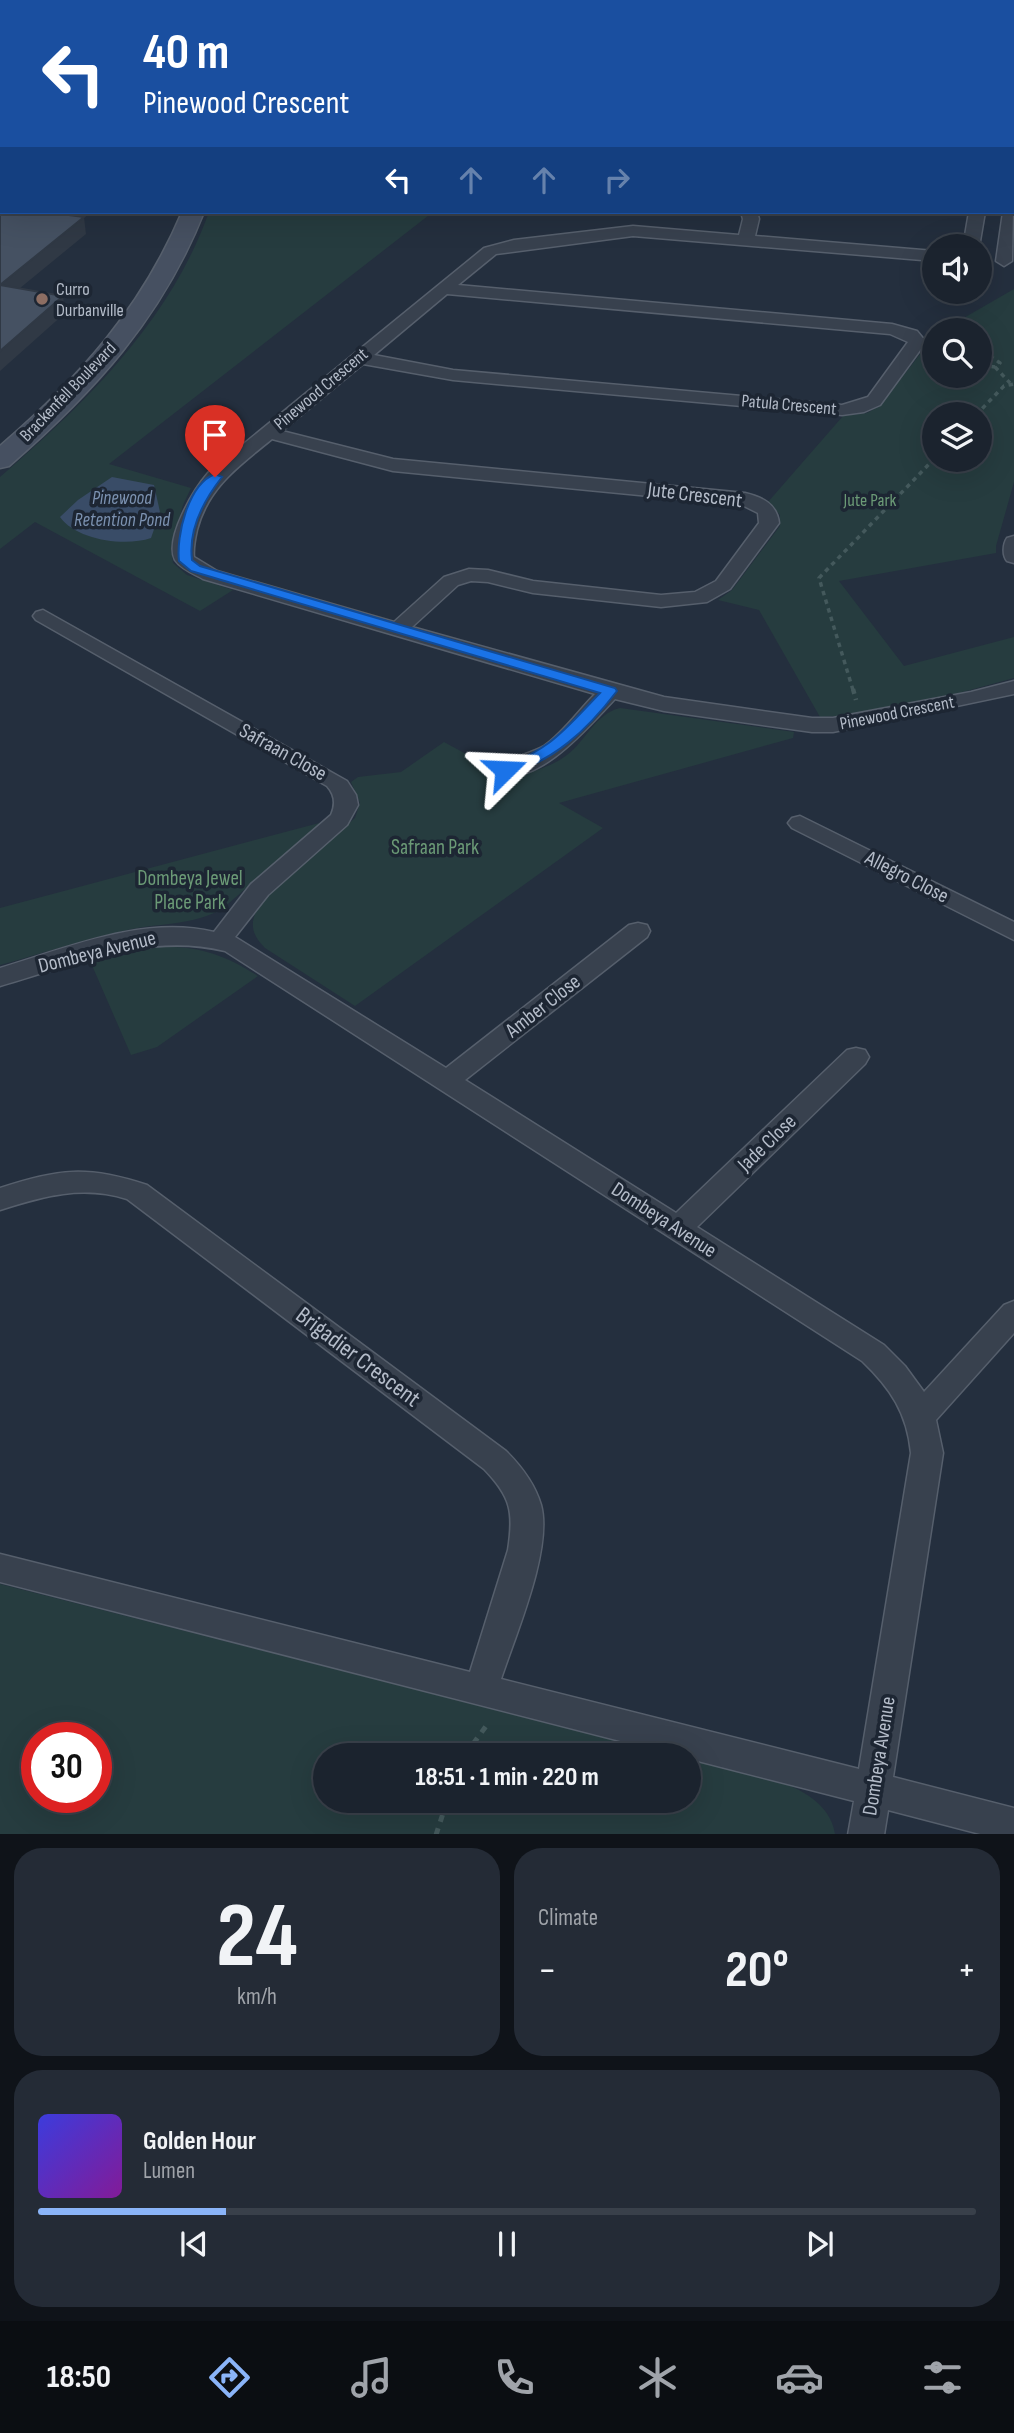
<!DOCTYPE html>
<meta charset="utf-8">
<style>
:root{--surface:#1b232e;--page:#242b36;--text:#f1f3f6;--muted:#a0a4aa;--line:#39404a;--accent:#8ab4f8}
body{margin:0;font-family:"Sofia Sans Condensed",sans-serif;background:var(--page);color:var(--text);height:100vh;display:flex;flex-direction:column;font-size:26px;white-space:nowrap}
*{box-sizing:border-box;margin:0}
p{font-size:23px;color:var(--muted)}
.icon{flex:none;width:38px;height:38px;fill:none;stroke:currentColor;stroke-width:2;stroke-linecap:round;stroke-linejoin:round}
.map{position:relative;height:1834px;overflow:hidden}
.side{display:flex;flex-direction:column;gap:14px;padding:14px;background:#0f1319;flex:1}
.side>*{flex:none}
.banner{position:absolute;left:0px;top:0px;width:1015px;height:214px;box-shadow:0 7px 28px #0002,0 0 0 2px var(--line);background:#1a4fa0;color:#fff;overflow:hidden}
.fabs{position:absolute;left:922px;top:234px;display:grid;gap:14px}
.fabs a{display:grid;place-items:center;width:70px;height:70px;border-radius:50%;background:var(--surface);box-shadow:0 7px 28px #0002,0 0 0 2px var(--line);font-size:35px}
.speed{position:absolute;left:21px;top:1722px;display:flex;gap:14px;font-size:35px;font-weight:700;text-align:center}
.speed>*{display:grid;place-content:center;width:91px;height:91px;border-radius:50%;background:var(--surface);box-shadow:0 7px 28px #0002,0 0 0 2px var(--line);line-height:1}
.speed .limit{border:10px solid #d22;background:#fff;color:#111}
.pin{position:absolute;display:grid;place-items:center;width:60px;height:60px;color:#fff;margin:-72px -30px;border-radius:50% 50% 50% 0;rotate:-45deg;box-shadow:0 0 7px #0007}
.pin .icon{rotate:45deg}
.me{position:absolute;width:77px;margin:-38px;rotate:69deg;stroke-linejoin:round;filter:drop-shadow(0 0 5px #0008)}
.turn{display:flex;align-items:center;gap:24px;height:147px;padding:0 28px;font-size:32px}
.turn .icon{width:91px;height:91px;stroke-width:2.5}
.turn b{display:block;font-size:49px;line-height:60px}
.lanes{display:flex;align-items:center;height:66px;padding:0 28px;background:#0003;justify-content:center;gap:35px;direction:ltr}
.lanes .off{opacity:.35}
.big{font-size:52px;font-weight:700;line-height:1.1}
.side .tile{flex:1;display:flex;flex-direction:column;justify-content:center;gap:10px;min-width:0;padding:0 24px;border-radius:28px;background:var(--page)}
.side .dial{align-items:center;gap:0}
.dial b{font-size:91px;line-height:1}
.song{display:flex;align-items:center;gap:21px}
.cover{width:84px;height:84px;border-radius:10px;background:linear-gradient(135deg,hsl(240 70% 55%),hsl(290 70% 35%))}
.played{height:7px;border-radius:4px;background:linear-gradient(90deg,var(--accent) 20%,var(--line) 20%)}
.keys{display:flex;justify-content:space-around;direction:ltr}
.heat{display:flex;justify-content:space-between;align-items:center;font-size:38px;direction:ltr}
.side .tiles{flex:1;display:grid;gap:14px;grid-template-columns:1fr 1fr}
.tile:last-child{grid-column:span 2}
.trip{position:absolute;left:313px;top:1743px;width:388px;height:70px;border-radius:35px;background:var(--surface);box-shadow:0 7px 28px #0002,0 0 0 2px var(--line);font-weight:700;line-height:70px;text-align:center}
.tab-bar{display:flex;height:112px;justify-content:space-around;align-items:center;background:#0b0e12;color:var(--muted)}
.tab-bar .icon{width:49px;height:49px}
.tab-bar .current{color:var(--accent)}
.tab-bar b{font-size:32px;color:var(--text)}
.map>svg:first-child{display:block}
</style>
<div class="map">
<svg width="1014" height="1835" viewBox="0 0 1014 1835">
<rect width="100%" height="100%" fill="#242f3e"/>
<path fill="#263c3f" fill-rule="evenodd" d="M209,212H433L109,464L191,488L183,505L171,549L173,563L187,575L233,590L200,611L35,522L0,549V477C86,403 170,321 209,212Z
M1014,289V482L996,546V553L839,581L904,666L1014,637V678L959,693L839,716L820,717L759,610L718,600L732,590L780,526V515L768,502L843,416L867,413L880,406L934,336V376H980V331H935L955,323ZM934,415H980V460H934Z
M620,708L794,732L793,738L559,803L603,828L355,1006L265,948C247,930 251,917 264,897L355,818L360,803L351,782L358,777L401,772L444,742L510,778C530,772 550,768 567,755C586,741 595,714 620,708Z
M323,822L222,909C193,925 164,923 132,929C88,938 44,953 0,965V908Z
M157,947C197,945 225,955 258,976L157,1047L131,1055L91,963Z
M0,1584L673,1755H326V1801H690V1759C735,1771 827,1779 835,1834H0ZM37,1738H96V1797H37Z"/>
<path fill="#394c67" d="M112,477L154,485L160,512L151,538C125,547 76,540 60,517L78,500Z"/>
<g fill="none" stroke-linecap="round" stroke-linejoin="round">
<defs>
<path id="street" d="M31,0H47L30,2Z
M95,0H110L111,2H97Z
M348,0H362V2H348Z
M469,0H484L485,2H471Z
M561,0H575L576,2H563Z
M605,0H620L604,2Z
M940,0H962L939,2Z
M2,14V23H0V15Z
M1013,23H1014V31H1013Z
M0,89H2V97H0Z
M1013,179H1014V189H1013Z
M1013,208L1012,261L1004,266L996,261L1003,212H1013Z
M741,212H757L759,219L755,236L934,251V261L633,236L496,254L458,285L892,324L917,331L926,342L880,405L864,412L842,415L453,380L363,364L282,431L393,459L745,493C762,497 777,504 779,523L730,589L707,602L661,607L533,593L488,582L471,581L458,585L412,627L664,697L812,718H833L971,692L1014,681V694L833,732H812L664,711L615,699C589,726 540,786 497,775L494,770C500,760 531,754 544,746C563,733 579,710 595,694L203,579C194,574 181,569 175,560C164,539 194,489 208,473L484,248L514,240L633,226L739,235L743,219ZM447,294L890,334L908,342L868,397L842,405L453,370L374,355ZM272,439L393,471L742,505L758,513L759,523L716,581L695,592L661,595L533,581L488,570L469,569L444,577L394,622L217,571L194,557C193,549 195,539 197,530C208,487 239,466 272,439Z
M969,212H985L979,247H963Z
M1014,536V563L1007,561C1002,555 1003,544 1007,538Z
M43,610L347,781L356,795L358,805L347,825L268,895L235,937L446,1068L629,925L638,923L647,925L650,931L647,937L465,1080L676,1213L847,1050L856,1048L865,1050L869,1057L865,1064L697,1227L884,1345L905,1366L924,1392L1004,1305L1014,1301V1333L936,1420L943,1453L893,1777L1014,1808V1835H984L888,1810L884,1835H848L854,1801L690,1759V1755H675L0,1582V1554L470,1672L508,1550C514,1512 511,1497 484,1469L127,1199C82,1185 44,1196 0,1210V1188C60,1169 86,1165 147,1185L506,1451C521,1466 535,1484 541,1505C553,1549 515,1636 501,1679L859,1769L911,1453C907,1413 891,1389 862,1361L225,951C147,932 74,965 0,986V968C67,948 143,915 214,932L251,884L331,815C336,804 335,795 327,786L36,620L33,616L36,612Z
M800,816L1014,922V940L792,828L788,823L792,818Z"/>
<path id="secondary" d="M217,0H235V2H217Z
M0,140H2V152H0Z
M182,212H204C162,318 94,392 9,466L0,468V446C79,378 141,309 182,212Z"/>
</defs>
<use href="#street" stroke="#565f6c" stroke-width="3"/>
<use href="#secondary" stroke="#565f6c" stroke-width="3"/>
<path stroke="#44595c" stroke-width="3.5" stroke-dasharray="4.5 4.5" stroke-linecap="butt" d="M980,358H993L1000,363L995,367L980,365
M995,367L1010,383
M976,415L1004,386L1014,384
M853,690L819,578L934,459"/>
<path stroke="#44595c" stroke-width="4.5" stroke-dasharray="5 5" stroke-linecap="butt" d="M853,689L856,700"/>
<path stroke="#44595c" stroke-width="5" stroke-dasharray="7 7" stroke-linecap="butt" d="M465,1755L489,1722
M436,1835L447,1801"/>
<use href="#street" fill="#38414e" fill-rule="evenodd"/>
<use href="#secondary" fill="#465061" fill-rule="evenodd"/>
</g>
<path fill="#303945" d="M84,217L86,234L3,302L0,285Z
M63,296L65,313L0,371V351Z"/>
<path fill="#455162" stroke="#303945" stroke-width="2" d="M0,205H2V212H46L84,217L0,285L63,296L0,351Z"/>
<path fill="#1a73e8" stroke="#114b97" stroke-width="2" d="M215,474L222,477C204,500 188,529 192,560L200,566L615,688L617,691C588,729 553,763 505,774L500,773L498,770L500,767C551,750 564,730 600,693L191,571L179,561C176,536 188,484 215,474Z"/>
<circle fill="#8d6e63" stroke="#1d2633" stroke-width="2.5" cx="42" cy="299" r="7"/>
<g text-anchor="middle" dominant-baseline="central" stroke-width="7" stroke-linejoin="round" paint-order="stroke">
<g font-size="18" fill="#b4bcc9" stroke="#1d2633" text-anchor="start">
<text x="56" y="289">Curro<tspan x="56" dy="21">Durbanville</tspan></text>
</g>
<g font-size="18" fill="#b4bcc9" stroke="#1d2633">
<text transform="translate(321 389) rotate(-40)">Pinewood Crescent</text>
<text transform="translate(68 392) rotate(-46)">Brackenfell Boulevard</text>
<text transform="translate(789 405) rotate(5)">Patula Crescent</text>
<text transform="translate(897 713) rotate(-11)">Pinewood Crescent</text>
</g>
<g font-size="18" fill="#6b9a76" stroke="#1d2633">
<text x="870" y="500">Jute Park</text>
</g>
<g font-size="19" font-style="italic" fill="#7c92b1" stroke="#1d2633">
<text x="122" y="498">Pinewood<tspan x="122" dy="22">Retention Pond</tspan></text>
</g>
<g font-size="21" fill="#b4bcc9" stroke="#1d2633">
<text transform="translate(695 495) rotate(7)">Jute Crescent</text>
<text transform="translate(283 752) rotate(29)">Safraan Close</text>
<text transform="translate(907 877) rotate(27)">Allegro Close</text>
<text transform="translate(97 952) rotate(-14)">Dombeya Avenue</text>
<text transform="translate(543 1006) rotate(-38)">Amber Close</text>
<text transform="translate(767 1143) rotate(-44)">Jade Close</text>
<text transform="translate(664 1220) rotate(33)">Dombeya Avenue</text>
<text transform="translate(879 1756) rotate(-81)">Dombeya Avenue</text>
</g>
<g font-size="21" fill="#6b9a76" stroke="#1d2633">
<text x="435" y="847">Safraan Park</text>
<text x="190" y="878">Dombeya Jewel<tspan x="190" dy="24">Place Park</tspan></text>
</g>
<g font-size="24" fill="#b4bcc9" stroke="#1d2633">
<text transform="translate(358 1357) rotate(37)">Brigadier Crescent</text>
</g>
</g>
</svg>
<div class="fabs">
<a><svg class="icon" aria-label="sound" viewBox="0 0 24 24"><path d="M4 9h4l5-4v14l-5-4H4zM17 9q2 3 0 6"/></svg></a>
<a><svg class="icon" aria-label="search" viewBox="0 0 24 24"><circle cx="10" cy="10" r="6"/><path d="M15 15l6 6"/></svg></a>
<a><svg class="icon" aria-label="layers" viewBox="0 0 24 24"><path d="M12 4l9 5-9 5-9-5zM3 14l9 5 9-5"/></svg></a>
</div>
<div class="speed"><div class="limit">30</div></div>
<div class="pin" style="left:215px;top:477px;background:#d93025"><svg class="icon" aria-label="arrive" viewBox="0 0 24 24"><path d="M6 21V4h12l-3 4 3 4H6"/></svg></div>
<svg class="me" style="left:505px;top:770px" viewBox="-20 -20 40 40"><path d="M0-17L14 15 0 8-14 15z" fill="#1a73e8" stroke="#fff" stroke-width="4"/></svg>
<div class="trip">18:51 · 1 min · 220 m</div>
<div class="banner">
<div class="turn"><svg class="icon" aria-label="left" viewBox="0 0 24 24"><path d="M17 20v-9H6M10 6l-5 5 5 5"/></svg><div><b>40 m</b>Pinewood Crescent</div></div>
<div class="lanes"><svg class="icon" aria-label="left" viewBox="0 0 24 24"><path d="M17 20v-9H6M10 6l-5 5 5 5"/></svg><svg class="icon off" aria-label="ahead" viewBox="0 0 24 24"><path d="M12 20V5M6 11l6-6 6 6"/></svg><svg class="icon off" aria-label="ahead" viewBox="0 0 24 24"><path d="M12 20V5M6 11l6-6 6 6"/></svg><svg class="icon off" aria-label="right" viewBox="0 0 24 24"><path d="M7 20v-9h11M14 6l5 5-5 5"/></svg></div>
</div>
</div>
<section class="side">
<div class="tiles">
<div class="tile dial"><b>24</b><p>km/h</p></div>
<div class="tile"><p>Climate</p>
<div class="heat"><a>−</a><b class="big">20°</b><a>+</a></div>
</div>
<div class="tile">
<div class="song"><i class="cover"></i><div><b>Golden Hour</b><p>Lumen</p></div></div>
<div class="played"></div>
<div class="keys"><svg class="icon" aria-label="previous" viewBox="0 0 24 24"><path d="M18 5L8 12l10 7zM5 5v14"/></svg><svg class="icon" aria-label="pause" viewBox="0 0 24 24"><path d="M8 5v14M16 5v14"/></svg><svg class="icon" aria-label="next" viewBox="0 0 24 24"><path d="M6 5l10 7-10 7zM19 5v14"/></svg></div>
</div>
</div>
</section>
<nav class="tab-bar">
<b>18:50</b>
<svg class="icon current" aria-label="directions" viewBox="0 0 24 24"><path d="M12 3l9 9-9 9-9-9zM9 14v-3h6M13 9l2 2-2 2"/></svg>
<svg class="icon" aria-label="music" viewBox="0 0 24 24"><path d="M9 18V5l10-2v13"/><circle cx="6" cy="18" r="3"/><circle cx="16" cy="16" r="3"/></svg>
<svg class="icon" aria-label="phone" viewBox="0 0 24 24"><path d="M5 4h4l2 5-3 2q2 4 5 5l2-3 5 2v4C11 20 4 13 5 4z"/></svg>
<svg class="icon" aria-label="climate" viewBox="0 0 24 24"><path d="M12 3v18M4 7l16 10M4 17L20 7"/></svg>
<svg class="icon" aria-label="car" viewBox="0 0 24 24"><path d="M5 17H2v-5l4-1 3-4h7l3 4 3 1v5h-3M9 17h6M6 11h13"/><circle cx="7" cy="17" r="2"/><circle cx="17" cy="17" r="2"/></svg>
<svg class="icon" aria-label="filters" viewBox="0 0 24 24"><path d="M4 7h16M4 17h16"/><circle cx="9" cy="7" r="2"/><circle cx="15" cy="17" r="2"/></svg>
</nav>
